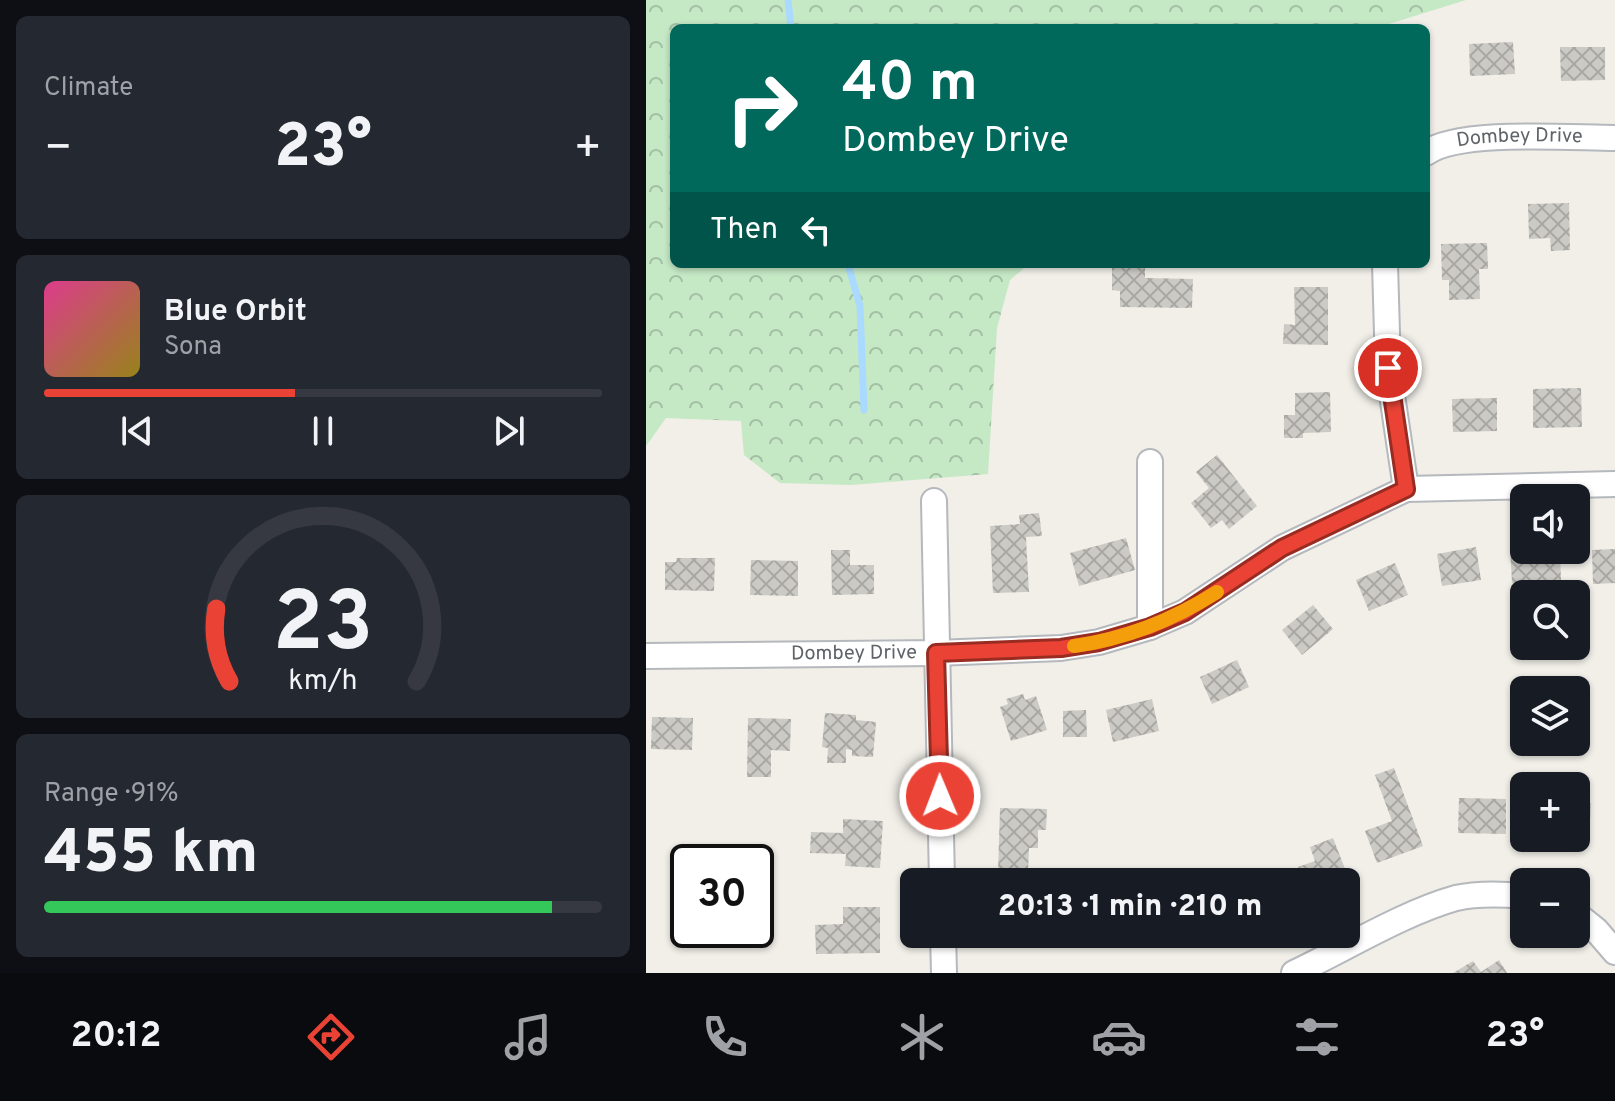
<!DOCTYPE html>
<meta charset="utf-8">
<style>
:root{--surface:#171b24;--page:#242831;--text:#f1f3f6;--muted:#9ea1a6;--line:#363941;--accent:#ea4335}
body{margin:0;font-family:Overpass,sans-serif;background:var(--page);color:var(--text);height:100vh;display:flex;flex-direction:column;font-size:30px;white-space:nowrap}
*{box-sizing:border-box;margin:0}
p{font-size:26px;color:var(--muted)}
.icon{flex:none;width:44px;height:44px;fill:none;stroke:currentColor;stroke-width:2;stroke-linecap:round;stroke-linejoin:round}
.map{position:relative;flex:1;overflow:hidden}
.details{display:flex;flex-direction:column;gap:16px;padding:16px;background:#0d0f14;width:646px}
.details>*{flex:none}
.top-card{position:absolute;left:24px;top:24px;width:760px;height:244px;border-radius:12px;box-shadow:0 2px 6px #0004;background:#00695c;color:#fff;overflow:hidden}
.controls{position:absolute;left:864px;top:484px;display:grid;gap:16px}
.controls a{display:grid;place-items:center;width:80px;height:80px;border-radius:12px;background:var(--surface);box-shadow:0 2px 6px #0004;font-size:40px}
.speed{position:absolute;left:24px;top:844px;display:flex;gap:16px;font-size:40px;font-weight:700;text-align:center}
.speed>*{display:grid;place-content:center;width:104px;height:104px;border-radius:50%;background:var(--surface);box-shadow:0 2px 6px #0004;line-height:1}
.speed .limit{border:4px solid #111;border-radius:12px;background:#fff;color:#111}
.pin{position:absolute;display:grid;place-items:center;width:68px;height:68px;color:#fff;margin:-34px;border:4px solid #fff;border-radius:50%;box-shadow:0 2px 8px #0007}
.me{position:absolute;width:88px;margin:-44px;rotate:359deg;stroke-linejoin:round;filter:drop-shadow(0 0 6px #0008)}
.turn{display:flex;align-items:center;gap:28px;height:168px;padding:0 40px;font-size:36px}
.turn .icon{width:104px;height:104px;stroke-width:2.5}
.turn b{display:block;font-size:56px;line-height:68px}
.then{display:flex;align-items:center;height:76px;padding:0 40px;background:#0003;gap:16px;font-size:30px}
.big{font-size:60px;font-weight:800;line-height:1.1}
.details .tile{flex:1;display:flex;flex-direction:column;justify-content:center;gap:12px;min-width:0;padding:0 28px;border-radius:12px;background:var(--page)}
.details .dial{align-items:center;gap:0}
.dial svg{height:208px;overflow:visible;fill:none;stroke:var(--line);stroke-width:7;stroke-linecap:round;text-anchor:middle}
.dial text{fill:var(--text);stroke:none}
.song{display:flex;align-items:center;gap:24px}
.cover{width:96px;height:96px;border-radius:12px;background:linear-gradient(135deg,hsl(330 70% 55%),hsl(50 70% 35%))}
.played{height:8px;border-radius:4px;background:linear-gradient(90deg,var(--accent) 45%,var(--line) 45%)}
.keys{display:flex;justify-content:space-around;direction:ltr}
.heat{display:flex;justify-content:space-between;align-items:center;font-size:44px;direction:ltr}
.charge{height:12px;border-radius:6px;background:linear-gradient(90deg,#34c759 91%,var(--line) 0)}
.trip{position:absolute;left:254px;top:868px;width:460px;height:80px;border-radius:12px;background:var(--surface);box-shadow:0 2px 6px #0004;font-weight:800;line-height:80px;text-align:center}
.dock{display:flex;height:128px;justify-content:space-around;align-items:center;background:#090b0e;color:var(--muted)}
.dock .icon{width:56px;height:56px}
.dock .active{color:var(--accent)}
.dock b{font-size:36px;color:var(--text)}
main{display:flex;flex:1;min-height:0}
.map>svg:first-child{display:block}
</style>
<main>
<section class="details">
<div class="tile"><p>Climate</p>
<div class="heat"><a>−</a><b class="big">23°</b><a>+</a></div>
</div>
<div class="tile">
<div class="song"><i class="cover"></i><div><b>Blue Orbit</b><p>Sona</p></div></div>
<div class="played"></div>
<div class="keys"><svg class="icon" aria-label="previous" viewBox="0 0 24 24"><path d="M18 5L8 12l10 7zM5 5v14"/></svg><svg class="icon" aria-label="pause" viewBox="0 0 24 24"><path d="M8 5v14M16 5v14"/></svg><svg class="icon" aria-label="next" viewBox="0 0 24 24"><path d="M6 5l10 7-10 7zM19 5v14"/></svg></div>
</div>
<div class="tile dial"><svg viewBox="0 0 100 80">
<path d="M14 69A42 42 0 1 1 86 69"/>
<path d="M14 69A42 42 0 0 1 9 41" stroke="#ea4335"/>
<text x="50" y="56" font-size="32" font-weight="700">23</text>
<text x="50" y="72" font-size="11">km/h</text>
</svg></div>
<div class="tile"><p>Range · 91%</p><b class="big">455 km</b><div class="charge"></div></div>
</section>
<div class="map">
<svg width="969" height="973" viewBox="0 0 969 973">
<defs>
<pattern id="forest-crowns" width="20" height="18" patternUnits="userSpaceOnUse" patternTransform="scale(2)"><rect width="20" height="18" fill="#c5e8c5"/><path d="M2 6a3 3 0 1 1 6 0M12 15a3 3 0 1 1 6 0" fill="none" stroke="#a3c0a4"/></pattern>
<pattern id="building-cross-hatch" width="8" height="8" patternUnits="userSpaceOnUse" patternTransform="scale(2)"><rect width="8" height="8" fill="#cccac5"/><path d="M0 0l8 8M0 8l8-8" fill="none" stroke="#a9a8a4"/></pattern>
</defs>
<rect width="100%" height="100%" fill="#f1efe8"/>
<path fill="url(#forest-crowns)" d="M0,0H820L730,28H28V264H383L364,280L351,328L342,474L205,485L134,483L98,455L95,421L20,418L0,446Z"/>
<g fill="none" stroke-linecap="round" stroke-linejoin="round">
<path stroke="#aadaff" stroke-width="7" d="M142,0L145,28
M202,264L214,306L218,410"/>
</g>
<path fill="url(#building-cross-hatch)" d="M867,42L869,74L824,76L823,44Z
M914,47H959V80L915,81Z
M923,203L924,250L905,251L904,238L883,239L882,204Z
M841,243L842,269H833L834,299L803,300V280H796L795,244Z
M466,264H499V278L547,279L546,308L474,307V291L466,290Z
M648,287H682V345L637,344L638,324L649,325Z
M935,388L936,427L887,428V389Z
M684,392L685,432L657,433V438H638V415H649V393Z
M851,398V431L807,432L806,399Z
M571,455L611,506L583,529L576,520L565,528L545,503L563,488L550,472Z
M393,513L396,536L380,537L383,592L347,593L344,526L374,524L373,515Z
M480,538L489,570L433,586L424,553Z
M878,546V550H914L915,581L866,583L864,547Z
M830,547L835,580L796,586L791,554Z
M969,549V583L947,584L946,550Z
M185,550H204V565H228V594L186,595Z
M31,558H69L68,591L19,590V562H30Z
M105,560L152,561V596L104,595Z
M749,563L762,595L723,611L710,580Z
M667,605L687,629L656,655L636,630Z
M591,660L603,687L566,704L554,677Z
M377,694L379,700L390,696L401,730L365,741L354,707L362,704L360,699Z
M506,699L513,731L467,742L460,710Z
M440,710L441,737H417V711Z
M179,713L210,715V720L230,722L227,757L206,756V750L200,749V763H181L182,748L176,747Z
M6,717L47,718L46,750L5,749Z
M102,718L145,719L144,751L125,750V777H101Z
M748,768L777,846L731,863L719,831L746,821L729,775Z
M813,798L860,799V834L812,833Z
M930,803H945L943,836H930Z
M354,808L401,809L400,830H392V848H383L382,872H352Z
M197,819L237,821L234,868L199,866L200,854L164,853L165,832L197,833Z
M687,838L703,879L696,882H658L652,867L669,861L664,847Z
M610,868L613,882H590L588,874Z
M197,907H234V953L170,954L169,925L197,924Z
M356,934H423V944H387V939H356Z
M493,934H537L538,942L495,947Z
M853,960L861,973H807L827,961L835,972Z"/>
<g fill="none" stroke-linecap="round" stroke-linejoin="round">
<defs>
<g id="street">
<path id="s1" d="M780,153C813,129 925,138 969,138"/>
<path d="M739,264L742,368L760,489"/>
<path d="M288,501L296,882"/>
<path d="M504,627V462"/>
<path id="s2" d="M0,656L290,653L415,648L453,642L504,627L539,612L636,548L760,489L969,484"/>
<path d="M930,914L950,930L969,952"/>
<path d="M297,934L298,973"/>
<path d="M648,973C699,949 757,913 810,898C832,893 856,894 878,896"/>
</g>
</defs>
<use href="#street" stroke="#b5b8bc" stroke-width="28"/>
<use href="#street" stroke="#fff" stroke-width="24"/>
</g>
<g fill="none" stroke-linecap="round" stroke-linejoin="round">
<defs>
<path id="route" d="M294,796L290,653L415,648L453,642L504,627L539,612L636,548L760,489L742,368"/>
</defs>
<use href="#route" stroke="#982c22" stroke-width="20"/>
<use href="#route" stroke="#ea4335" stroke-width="14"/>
<path stroke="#f59e0b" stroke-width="14" d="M428,646C479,639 527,620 571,592"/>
</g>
<g text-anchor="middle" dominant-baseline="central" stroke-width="8" stroke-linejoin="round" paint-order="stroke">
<g font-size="20" fill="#5f6368" stroke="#fff">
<text stroke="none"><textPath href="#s1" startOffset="96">Dombey Drive</textPath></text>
<text stroke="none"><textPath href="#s2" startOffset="208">Dombey Drive</textPath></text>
</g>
</g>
</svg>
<div class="controls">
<a><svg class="icon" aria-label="sound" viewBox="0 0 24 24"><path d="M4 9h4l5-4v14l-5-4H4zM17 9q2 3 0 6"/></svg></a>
<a><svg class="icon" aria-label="search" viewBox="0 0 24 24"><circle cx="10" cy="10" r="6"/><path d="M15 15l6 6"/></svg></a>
<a><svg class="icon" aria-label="layers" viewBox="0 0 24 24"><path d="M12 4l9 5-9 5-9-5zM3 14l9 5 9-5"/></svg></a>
<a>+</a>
<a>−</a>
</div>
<div class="speed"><div class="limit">30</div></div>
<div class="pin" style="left:742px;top:368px;background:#d93025"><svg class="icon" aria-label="arrive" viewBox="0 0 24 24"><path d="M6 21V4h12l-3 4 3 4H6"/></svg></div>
<svg class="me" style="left:294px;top:796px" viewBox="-20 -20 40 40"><circle r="17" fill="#ea4335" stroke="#fff" stroke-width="3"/><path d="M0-11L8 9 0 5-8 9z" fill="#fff"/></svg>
<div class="trip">20:13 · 1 min · 210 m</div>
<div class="top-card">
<div class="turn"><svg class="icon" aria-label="right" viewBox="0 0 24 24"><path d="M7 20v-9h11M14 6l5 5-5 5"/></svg><div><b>40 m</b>Dombey Drive</div></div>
<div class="then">Then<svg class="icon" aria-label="left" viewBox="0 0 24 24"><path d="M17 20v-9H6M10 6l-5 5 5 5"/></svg></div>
</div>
</div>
</main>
<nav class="dock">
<b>20:12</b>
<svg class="icon active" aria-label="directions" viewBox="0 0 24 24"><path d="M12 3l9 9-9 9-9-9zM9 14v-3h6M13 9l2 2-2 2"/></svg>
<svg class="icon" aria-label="music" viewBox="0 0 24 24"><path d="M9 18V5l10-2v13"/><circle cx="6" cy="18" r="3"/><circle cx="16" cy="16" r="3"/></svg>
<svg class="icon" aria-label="phone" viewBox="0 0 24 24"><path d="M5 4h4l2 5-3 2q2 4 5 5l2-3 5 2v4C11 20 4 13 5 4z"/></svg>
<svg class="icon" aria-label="climate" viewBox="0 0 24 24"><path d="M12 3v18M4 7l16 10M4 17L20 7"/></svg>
<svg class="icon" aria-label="car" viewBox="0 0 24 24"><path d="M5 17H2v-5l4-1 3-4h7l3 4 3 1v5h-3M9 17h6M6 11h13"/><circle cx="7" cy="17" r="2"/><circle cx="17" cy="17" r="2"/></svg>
<svg class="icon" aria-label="filters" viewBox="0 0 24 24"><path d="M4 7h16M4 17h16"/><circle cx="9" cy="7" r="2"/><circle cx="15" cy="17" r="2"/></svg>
<b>23°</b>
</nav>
